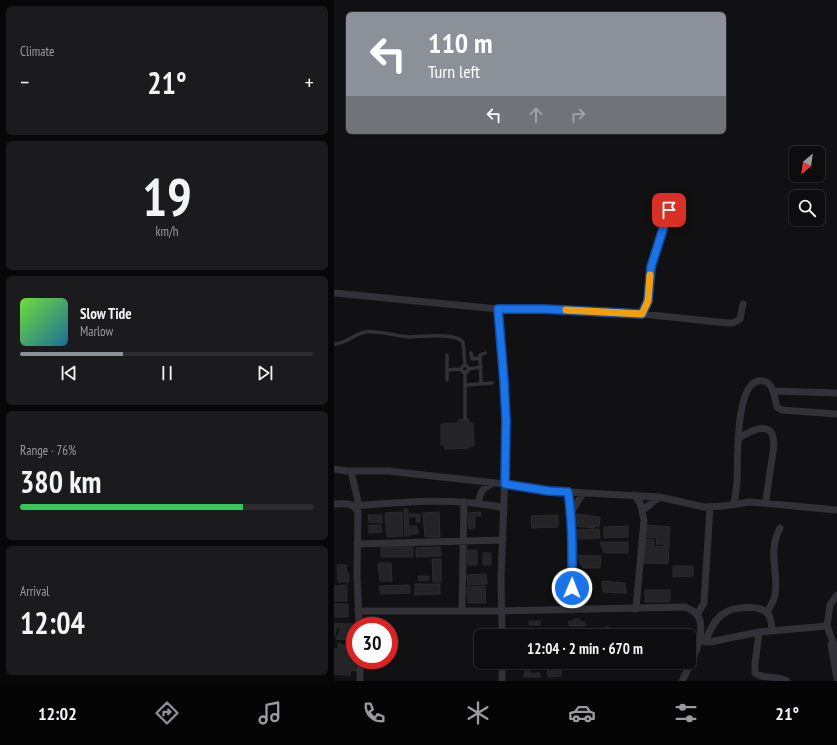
<!DOCTYPE html>
<meta charset="utf-8">
<style>
:root{--surface:#0d0c0e;--page:#1b1a1c;--text:#f1f3f6;--muted:#9a9b9e;--line:#2d2c2e;--accent:#8c9099}
body{margin:0;font-family:"PT Sans Narrow",sans-serif;background:var(--page);color:var(--text);height:100vh;display:flex;flex-direction:column;font-size:15px;white-space:nowrap}
*{box-sizing:border-box;margin:0}
p{font-size:13px;color:var(--muted)}
.icon{flex:none;width:22px;height:22px;fill:none;stroke:currentColor;stroke-width:2;stroke-linecap:round;stroke-linejoin:round}
.map{position:relative;flex:1;overflow:hidden}
.panel{display:flex;flex-direction:column;gap:6px;padding:6px;background:#070708;width:334px}
.panel>*{flex:none}
.banner{position:absolute;left:12px;top:12px;width:380px;height:122px;border-radius:6px;box-shadow:0 1px 3px #0004,0 0 0 1px var(--line);background:#8c9099;color:#fff;overflow:hidden}
.needle{width:26px;rotate:209deg}
.controls{position:absolute;left:455px;top:146px;display:grid;gap:8px}
.controls a{display:grid;place-items:center;width:36px;height:36px;border-radius:6px;background:var(--surface);box-shadow:0 1px 3px #0004,0 0 0 1px var(--line);font-size:20px}
.speed{position:absolute;left:12px;top:617px;display:flex;gap:8px;font-size:20px;font-weight:700;text-align:center}
.speed>*{display:grid;place-content:center;width:52px;height:52px;border-radius:50%;background:var(--surface);box-shadow:0 1px 3px #0004,0 0 0 1px var(--line);line-height:1}
.speed .limit{border:6px solid #d22;background:#fff;color:#111}
.pin{position:absolute;display:grid;place-items:center;width:34px;height:34px;color:#fff;margin:-17px;border-radius:8px;box-shadow:0 2px 6px #0006}
.me{position:absolute;width:44px;margin:-22px;rotate:1deg;stroke-linejoin:round;filter:drop-shadow(0 0 3px #0008)}
.turn{display:flex;align-items:center;gap:14px;height:84px;padding:0 16px;font-size:18px}
.turn .icon{width:52px;height:52px;stroke-width:2.5}
.turn b{display:block;font-size:28px;line-height:34px}
.lanes{display:flex;align-items:center;height:38px;padding:0 16px;background:#0003;justify-content:center;gap:20px;direction:ltr}
.lanes .off{opacity:.35}
.big{font-size:30px;font-weight:600;line-height:1.1}
.panel .card{flex:1;display:flex;flex-direction:column;justify-content:center;gap:6px;min-width:0;padding:0 14px;border-radius:6px;background:var(--page)}
.panel .dial{align-items:center;gap:0}
.dial b{font-size:52px;line-height:1}
.song{display:flex;align-items:center;gap:12px}
.cover{width:48px;height:48px;border-radius:6px;background:linear-gradient(135deg,hsl(100 70% 55%),hsl(200 70% 35%))}
.played{height:4px;border-radius:2px;background:linear-gradient(90deg,var(--accent) 35%,var(--line) 35%)}
.keys{display:flex;justify-content:space-around;direction:ltr}
.heat{display:flex;justify-content:space-between;align-items:center;font-size:22px;direction:ltr}
.charge{height:6px;border-radius:3px;background:linear-gradient(90deg,#34c759 76%,var(--line) 0)}
.trip{position:absolute;left:140px;top:629px;width:222px;height:40px;border-radius:6px;background:var(--surface);box-shadow:0 1px 3px #0004,0 0 0 1px var(--line);font-weight:600;line-height:40px;text-align:center}
.dock{display:flex;height:64px;justify-content:space-around;align-items:center;background:#050506;color:var(--muted)}
.dock .icon{width:28px;height:28px}
.dock .active{color:var(--accent)}
.dock b{font-size:18px;color:var(--text)}
main{display:flex;flex:1;min-height:0}
.map>svg:first-child{display:block}
</style>
<main>
<section class="panel">
<div class="card"><p>Climate</p>
<div class="heat"><a>−</a><b class="big">21°</b><a>+</a></div>
</div>
<div class="card dial"><b>19</b><p>km/h</p></div>
<div class="card">
<div class="song"><i class="cover"></i><div><b>Slow Tide</b><p>Marlow</p></div></div>
<div class="played"></div>
<div class="keys"><svg class="icon" aria-label="previous" viewBox="0 0 24 24"><path d="M18 5L8 12l10 7zM5 5v14"/></svg><svg class="icon" aria-label="pause" viewBox="0 0 24 24"><path d="M8 5v14M16 5v14"/></svg><svg class="icon" aria-label="next" viewBox="0 0 24 24"><path d="M6 5l10 7-10 7zM19 5v14"/></svg></div>
</div>
<div class="card"><p>Range · 76%</p><b class="big">380 km</b><div class="charge"></div></div>
<div class="card"><p>Arrival</p><b class="big">12:04</b></div>
</section>
<div class="map">
<svg width="503" height="681" viewBox="0 0 503 681">
<rect width="100%" height="100%" fill="#111012"/>
<path fill="#242326" stroke="#2b2a2e" d="M135,419V423H139L140,446H135V448L111,449V445H107V424L124,423V420Z
M70,509H74V514H86V522H82V516L80,515V517H74L75,526H83L84,534H75V536H71Z
M68,512L69,536L53,537L51,513Z
M105,512L106,537H91L89,513Z
M146,512L147,516H141V528L135,529L134,513Z
M242,514L266,517L265,527L260,526V528L241,526Z
M34,515H48V523L35,522Z
M224,515V527L198,528L197,516Z
M35,525H47L48,532L35,533Z
M311,525L336,527L334,564L309,563L311,539L320,540V546L330,547V544H322L323,538L310,537Z
M294,526V537L270,538V527Z
M265,529L266,538L245,539L242,530Z
M266,542H294V553H270Z
M47,547H79V557H47Z
M106,547L107,556L82,557V548Z
M133,550H143V565H134Z
M149,553H157V565H149Z
M242,555L267,556L266,568H249Z
M98,559H107V582H99Z
M44,563H57L58,581H46Z
M3,565H12L13,574H15V582H4Z
M339,566H359V576L339,577Z
M152,574L153,584L134,585L133,575Z
M84,576H95V580L85,581Z
M268,581L291,583L292,593L269,592Z
M81,584H106V594L81,595Z
M13,585V601H0V586Z
M76,585V593L47,594L45,586Z
M151,586L152,603H134L133,587Z
M311,590H336V602H311Z
M0,604H14V617H0Z
M240,619H246V622H251V626H235V621H240Z
M195,621H206V625H195Z
M0,623L18,624L16,640L2,639L7,628L3,627L0,637Z
M274,626L278,634L273,636H263V635L272,631L271,628Z
M4,643L12,646L13,644H20L19,663L22,664L20,668L22,669V671L17,670L16,676L0,674V649L4,648Z
M195,662L196,673L191,674V663Z
M263,662H278L264,667L262,663Z
M227,665V676L214,677L213,666Z
M206,673V677H190V674Z"/>
<g fill="none" stroke-linecap="round" stroke-linejoin="round">
<path stroke="#323137" stroke-width="3.5" d="M0,344C12,344 20,334 31,332C47,330 60,336 75,337C86,337 122,332 129,342L131,365
M137,353L138,359L146,358
M113,355V380
M127.5 369a3.5 3.5 0 1 1 7 0a3.5 3.5 0 1 1-7 0Z
M134,369L147,367
M113,370L127,369
M147,384L146,355L151,353
M132,385L158,383
M131,418V372"/>
<path stroke="#323137" stroke-width="7" d="M0,293L164,309L235,310L308,314L393,323H399L406,319L409,304
M164,309L170,381L172,447L167,579L168,636
M308,314L314,301L317,267L335,210
M440,391L503,393
M404,439C412,433 435,420 439,437C441,444 439,452 438,459C436,474 433,489 432,503
M0,469L12,471H54L171,484L215,491L325,497L370,507L389,506L416,502L503,510
M17,471L25,506
M234,492C240,532 238,571 238,610
M300,495L306,503L310,520L302,609
M145,503C145,492 150,487 159,483
M0,504C11,504 18,501 24,512L23,573L25,626
M400,504C401,496 403,488 403,480C404,461 401,386 424,381C440,378 440,397 443,407L448,410L503,414
M21,506C69,502 122,497 170,508
M308,511L325,497
M237,513L249,493
M23,544L169,540
M503,595L496,605L493,626L503,653
M128,610L130,502
M24,611H167L351,607C356,609 361,611 364,616C374,632 356,666 348,681
M433,612C436,607 440,601 441,595C445,571 433,553 446,528
M363,615L370,603L376,507
M425,632L421,664V673C427,679 443,675 453,681
M365,640L376,642L425,632L493,626
M371,642C375,632 380,620 389,614C398,607 425,604 433,613C438,617 437,625 438,630
M497,645L503,678
M26,660V681
M168,662V681"/>
</g>
<g fill="none" stroke-linecap="round" stroke-linejoin="round">
<defs>
<path id="route" d="M238,588C238,556 239,524 234,492L215,491L171,484L172,420L170,381L164,309H209L308,314L314,301L317,267L335,210"/>
</defs>
<use href="#route" stroke="#114b97" stroke-width="10"/>
<use href="#route" stroke="#1a73e8" stroke-width="7"/>
<path stroke="#f59e0b" stroke-width="7" d="M232,310L308,314L314,301L316,275"/>
</g>
</svg>
<div class="controls">
<a><svg class="needle" viewBox="-14 -14 28 28"><path d="M0-13l5 13h-10z" fill="#e53935"/><path d="M0 13l5-13h-10z" fill="#9a9b9e"/></svg></a>
<a><svg class="icon" aria-label="search" viewBox="0 0 24 24"><circle cx="10" cy="10" r="6"/><path d="M15 15l6 6"/></svg></a>
</div>
<div class="speed"><div class="limit">30</div></div>
<div class="pin" style="left:335px;top:210px;background:#d93025"><svg class="icon" aria-label="arrive" viewBox="0 0 24 24"><path d="M6 21V4h12l-3 4 3 4H6"/></svg></div>
<svg class="me" style="left:238px;top:588px" viewBox="-20 -20 40 40"><circle r="17" fill="#1a73e8" stroke="#fff" stroke-width="3"/><path d="M0-11L8 9 0 5-8 9z" fill="#fff"/></svg>
<div class="trip">12:04 · 2 min · 670 m</div>
<div class="banner">
<div class="turn"><svg class="icon" aria-label="left" viewBox="0 0 24 24"><path d="M17 20v-9H6M10 6l-5 5 5 5"/></svg><div><b>110 m</b>Turn left</div></div>
<div class="lanes"><svg class="icon" aria-label="left" viewBox="0 0 24 24"><path d="M17 20v-9H6M10 6l-5 5 5 5"/></svg><svg class="icon off" aria-label="ahead" viewBox="0 0 24 24"><path d="M12 20V5M6 11l6-6 6 6"/></svg><svg class="icon off" aria-label="right" viewBox="0 0 24 24"><path d="M7 20v-9h11M14 6l5 5-5 5"/></svg></div>
</div>
</div>
</main>
<nav class="dock">
<b>12:02</b>
<svg class="icon active" aria-label="directions" viewBox="0 0 24 24"><path d="M12 3l9 9-9 9-9-9zM9 14v-3h6M13 9l2 2-2 2"/></svg>
<svg class="icon" aria-label="music" viewBox="0 0 24 24"><path d="M9 18V5l10-2v13"/><circle cx="6" cy="18" r="3"/><circle cx="16" cy="16" r="3"/></svg>
<svg class="icon" aria-label="phone" viewBox="0 0 24 24"><path d="M5 4h4l2 5-3 2q2 4 5 5l2-3 5 2v4C11 20 4 13 5 4z"/></svg>
<svg class="icon" aria-label="climate" viewBox="0 0 24 24"><path d="M12 3v18M4 7l16 10M4 17L20 7"/></svg>
<svg class="icon" aria-label="car" viewBox="0 0 24 24"><path d="M5 17H2v-5l4-1 3-4h7l3 4 3 1v5h-3M9 17h6M6 11h13"/><circle cx="7" cy="17" r="2"/><circle cx="17" cy="17" r="2"/></svg>
<svg class="icon" aria-label="filters" viewBox="0 0 24 24"><path d="M4 7h16M4 17h16"/><circle cx="9" cy="7" r="2"/><circle cx="15" cy="17" r="2"/></svg>
<b>21°</b>
</nav>
